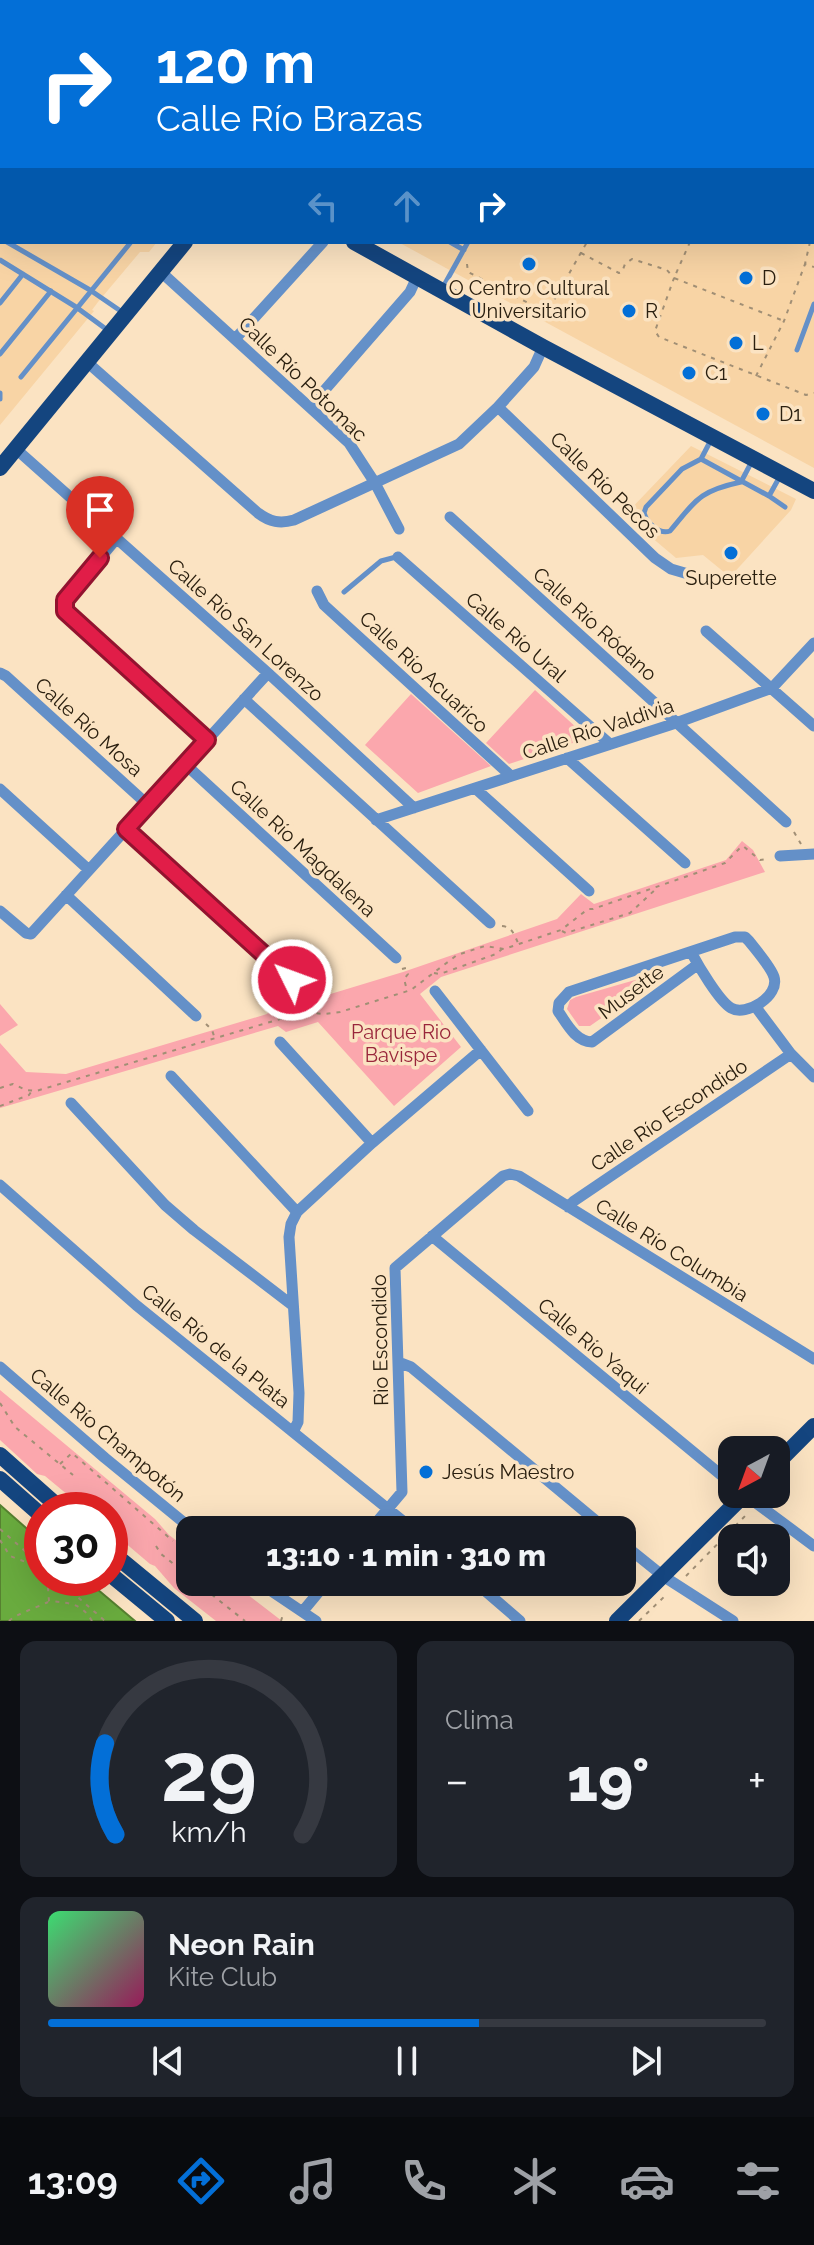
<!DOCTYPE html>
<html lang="es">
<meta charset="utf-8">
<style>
:root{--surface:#171b24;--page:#20242c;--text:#f1f3f6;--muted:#9ea1a6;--line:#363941;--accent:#036fd7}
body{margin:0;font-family:Raleway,sans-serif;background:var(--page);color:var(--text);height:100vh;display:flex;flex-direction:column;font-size:30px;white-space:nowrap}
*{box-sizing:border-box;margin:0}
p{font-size:26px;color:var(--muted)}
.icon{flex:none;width:44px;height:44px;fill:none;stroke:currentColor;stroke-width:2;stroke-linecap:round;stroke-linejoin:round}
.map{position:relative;height:1621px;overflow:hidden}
.side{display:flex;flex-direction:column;gap:20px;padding:20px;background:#0d0f14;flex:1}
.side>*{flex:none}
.top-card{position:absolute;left:0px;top:0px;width:814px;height:244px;box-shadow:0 8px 32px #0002;background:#036fd7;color:#fff;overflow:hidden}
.needle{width:52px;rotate:221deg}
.controls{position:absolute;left:718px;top:1436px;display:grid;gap:16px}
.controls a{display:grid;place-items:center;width:72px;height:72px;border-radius:16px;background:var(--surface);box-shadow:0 8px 32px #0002;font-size:40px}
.speed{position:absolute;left:24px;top:1492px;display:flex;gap:16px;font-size:40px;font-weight:700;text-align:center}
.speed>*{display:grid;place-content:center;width:104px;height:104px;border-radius:50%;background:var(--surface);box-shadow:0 8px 32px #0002;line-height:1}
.speed .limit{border:12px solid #d22;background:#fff;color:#111}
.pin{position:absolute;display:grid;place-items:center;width:68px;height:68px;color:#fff;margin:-82px -34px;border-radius:50% 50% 50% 0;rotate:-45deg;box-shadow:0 0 8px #0007}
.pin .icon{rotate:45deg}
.me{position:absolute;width:88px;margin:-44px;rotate:312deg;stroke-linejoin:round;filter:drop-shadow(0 0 6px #0008)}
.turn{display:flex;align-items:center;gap:28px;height:168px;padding:0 24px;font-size:36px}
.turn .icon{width:104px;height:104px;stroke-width:2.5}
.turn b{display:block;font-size:56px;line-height:68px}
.lanes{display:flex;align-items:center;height:76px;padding:0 24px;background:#0003;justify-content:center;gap:40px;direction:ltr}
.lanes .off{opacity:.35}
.big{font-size:60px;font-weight:800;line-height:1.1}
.side .tile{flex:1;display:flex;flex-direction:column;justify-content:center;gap:12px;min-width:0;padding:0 28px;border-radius:16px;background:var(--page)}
.side .dial{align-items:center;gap:0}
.dial svg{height:208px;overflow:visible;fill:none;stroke:var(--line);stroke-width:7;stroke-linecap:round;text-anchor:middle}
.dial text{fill:var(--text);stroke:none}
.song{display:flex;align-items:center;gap:24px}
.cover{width:96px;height:96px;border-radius:12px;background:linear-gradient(135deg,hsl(140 70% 55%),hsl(330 70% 35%))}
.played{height:8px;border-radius:4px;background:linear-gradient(90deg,var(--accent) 60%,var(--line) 60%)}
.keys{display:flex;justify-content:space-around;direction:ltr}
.heat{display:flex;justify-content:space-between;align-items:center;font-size:44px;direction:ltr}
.side .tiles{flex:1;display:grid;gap:20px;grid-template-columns:1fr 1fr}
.tile:last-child{grid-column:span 2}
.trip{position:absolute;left:176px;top:1516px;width:460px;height:80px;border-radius:16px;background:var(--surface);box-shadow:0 8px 32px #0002;font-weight:800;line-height:80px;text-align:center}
.menu{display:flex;height:128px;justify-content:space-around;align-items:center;background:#090b0e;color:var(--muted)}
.menu .icon{width:56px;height:56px}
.menu .on{color:var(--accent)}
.menu b{font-size:36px;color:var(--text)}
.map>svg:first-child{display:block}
</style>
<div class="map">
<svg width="814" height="1621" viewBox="0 0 814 1621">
<rect width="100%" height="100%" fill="#fbe3c2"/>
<path fill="#f8d4a5" d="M111,0H355L354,2H110Z
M414,0H814V468L398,242H812V2H412Z
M0,22L2,23V242H157L149,252H140L98,302L92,310L94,311L0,425Z
M691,446L796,499L791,510L730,577L703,555L676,558L625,515Z"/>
<path fill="#fba7ad" d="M535,690L588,738L509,764L486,743Z
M411,694L491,766L418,793L365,745Z
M742,841L753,850L765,872L441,977L420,994L461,1047L394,1106L318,1022L286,1032L278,1026L0,1108V1043L26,1072L66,1074L267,1014L282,997L288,1003L298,993L314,999L403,972L557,919L581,894L594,904L726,860Z
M649,976L653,982L590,1026H579L567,1009L570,1000L576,997Z
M0,1004L18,1025L0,1036Z
M0,1390L155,1519L169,1535L190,1551V1582H231L282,1621H216L174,1588L155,1566L150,1564L110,1530V1510H86L45,1476L37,1474L0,1440Z"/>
<path fill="#69ab3e" stroke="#568130" stroke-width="2" d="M0,1505L42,1542V1578H84L135,1621H0Z"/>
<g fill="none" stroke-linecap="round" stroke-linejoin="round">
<path stroke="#a18f75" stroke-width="2" stroke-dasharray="4 6" stroke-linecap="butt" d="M634,0L635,2
M706,0L712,2
M775,0L781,2
M585,2L586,0
M694,2L695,0
M731,2V0
M812,13L814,14
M812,120L814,114
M812,123L814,124
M812,147L814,148
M812,168L814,169
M812,237L814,232
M690,242L674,278L784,321
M810,242L805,264L814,267
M581,253L619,273L622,272L625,264L632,259L667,270L674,278L655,331L659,337L806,395L814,393
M467,264L468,272L544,311L549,309L587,242
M756,376L784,321L805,264
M794,832L801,844
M502,926C512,927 514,934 518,943
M562,931L566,933L630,913L658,887
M402,969L406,968L408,974L404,979L407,990
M434,973L440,974L496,954L502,949
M302,988L307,993L305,1011
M206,1024L212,1030L215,1039
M0,1088L13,1084L26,1090L36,1091L304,1012L324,1014L340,1012L411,990L457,955L485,946L504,949L561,930L588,909H593L725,863L741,847L743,846L760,860L769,859
M0,1106L29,1095L31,1092
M0,1403L15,1427L73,1475
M60,1464L72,1453L173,1541
M776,1485L786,1475
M0,1529L42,1566
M0,1540L10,1556L31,1564L42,1575
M156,1546L161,1554L190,1577
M686,1576L749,1512
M44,1578L48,1588L49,1601C68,1603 81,1602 92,1621
M56,1578L105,1621
M196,1582L245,1621
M182,1591L207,1593
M9,1621C16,1614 36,1608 48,1602
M281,1621L283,1614
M639,1621L667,1594"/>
<path stroke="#6490c8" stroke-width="5" d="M529,0L533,2
M553,0L557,2
M573,0V2
M0,40L2,41
M0,238L2,239
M7,242L90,290L125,314
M450,242L464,250
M0,260L76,307L110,332
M442,289L468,242
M0,303L23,274
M797,350L814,304
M0,354L51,291
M21,377L131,242
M0,393V399
M712,438L701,459L682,469L646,507L644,513C647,523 659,535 670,531C696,500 699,491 741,482L751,463
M701,459L769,496L779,478
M769,496L785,507
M344,592L381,561L396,557"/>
<path stroke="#6490c8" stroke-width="11" d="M161,272L349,443L375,483L399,529
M236,338L323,242
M87,362L258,513C270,522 280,524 294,520L459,444L498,407L534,367L543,347
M498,407L655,558L671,569L695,576
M314,410L316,400L410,292L417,277
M16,449L268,673L414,808
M450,517L786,822
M117,538L65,600V611L70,617L207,740
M398,557L610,744
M317,591L324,605L511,776
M706,631L814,726
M0,673L6,676L148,805
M244,699L490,923
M567,758L685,863
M185,764L396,958
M0,789L89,870
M476,789L589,891
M376,820L676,723L772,688L814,643
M126,829L292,980
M780,856L814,854
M66,895L196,1016
M0,911L26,933L31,934L268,673
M691,952C698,965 719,1001 731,1008C746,1017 780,996 774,977C771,967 756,950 749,941L745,937H735L569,992L559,1003L558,1011C567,1024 575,1041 592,1042L697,965
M435,991L528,1111
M755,1006L791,1054L814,1077
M280,1042L372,1143
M171,1076L297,1212
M71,1103L165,1205L194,1230L292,1305
M0,1185L136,1305L414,1530
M568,1207L574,1201L791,1054
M432,1236L732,1484
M398,1362L411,1367L607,1530
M0,1367L105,1458L193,1530
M293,1432L298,1422L299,1393L289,1237L291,1224L297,1212L372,1143L481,1050
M744,1494L814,1546
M370,1530L402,1492L395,1268L503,1176L510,1174L519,1176L814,1359
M622,1543L663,1576L733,1621
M258,1582L316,1621
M475,1582L520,1621
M303,1611L327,1582"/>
<path stroke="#14457f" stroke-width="16" d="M29,0L31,2
M382,2L384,0
M0,3L2,5
M354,242L543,347L814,491
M0,468L185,242
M0,1455L62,1510
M776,1464L814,1426
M0,1479L42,1516
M110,1551L195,1621
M110,1574L167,1621
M617,1621L745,1494"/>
</g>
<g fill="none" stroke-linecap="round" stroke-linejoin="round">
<defs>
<path id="route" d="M100,558L65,600V611L207,740L126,829L292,980"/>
</defs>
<use href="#route" stroke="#92132f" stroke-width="20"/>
<use href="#route" stroke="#e11d48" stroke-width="14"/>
</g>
<g fill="#036fd7" stroke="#fbe3c2" stroke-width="3">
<circle cx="529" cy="264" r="8"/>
<circle cx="746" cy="278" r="8"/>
<circle cx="629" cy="311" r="8"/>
<circle cx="736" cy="343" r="8"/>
<circle cx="689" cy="373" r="8"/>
<circle cx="763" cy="414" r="8"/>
<circle cx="731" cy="553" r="8"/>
<circle cx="426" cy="1472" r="8"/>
</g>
<g text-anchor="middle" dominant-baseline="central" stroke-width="7" stroke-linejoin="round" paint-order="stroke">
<g font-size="20" fill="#2b2010" stroke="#fbe3c2" text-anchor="start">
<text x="762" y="278">D</text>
<text x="529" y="288" text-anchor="middle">O Centro Cultural<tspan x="529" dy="23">Universitario</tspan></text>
<text x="645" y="311">R</text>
<text x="752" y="343">L</text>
<text x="705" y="373">C1</text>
<text x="779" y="414">D1</text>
<text x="731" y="578" text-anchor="middle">Superette</text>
<text x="442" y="1472">Jesús Maestro</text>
</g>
<g font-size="20" fill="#2b2010" stroke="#fbe3c2">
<text transform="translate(303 379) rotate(44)">Calle Río Potomac</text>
<text transform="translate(605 485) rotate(44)">Calle Río Pecos</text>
<text transform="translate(595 624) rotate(42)">Calle Río Ródano</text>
<text transform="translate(246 630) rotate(42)">Calle Río San Lorenzo</text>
<text transform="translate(516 637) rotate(41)">Calle Río Ural</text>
<text transform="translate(424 672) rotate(43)">Calle Río Acuarico</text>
<text transform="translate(89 727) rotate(42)">Calle Río Mosa</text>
<text transform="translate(598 729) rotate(-18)">Calle Río Valdivia</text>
<text transform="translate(303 848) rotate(43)">Calle Río Magdalena</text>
<text transform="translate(631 992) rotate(-37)">Musette</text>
<text transform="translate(669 1115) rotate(-34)">Calle Río Escondido</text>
<text transform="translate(672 1250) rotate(32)">Calle Río Columbia</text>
<text transform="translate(380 1340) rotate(-91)">Rio Escondido</text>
<text transform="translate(216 1346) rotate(39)">Calle Río de la Plata</text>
<text transform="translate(593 1346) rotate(40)">Calle Río Yaqui</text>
<text transform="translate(108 1435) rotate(40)">Calle Río Champotón</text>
</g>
<g font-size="20" fill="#99263b" stroke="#fbe3c2">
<text x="401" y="1032">Parque Rio<tspan x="401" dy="23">Bavispe</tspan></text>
</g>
</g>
</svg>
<div class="controls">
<a><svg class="needle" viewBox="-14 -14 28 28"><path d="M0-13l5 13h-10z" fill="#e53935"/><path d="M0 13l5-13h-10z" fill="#9ea1a6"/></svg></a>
<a><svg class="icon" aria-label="sound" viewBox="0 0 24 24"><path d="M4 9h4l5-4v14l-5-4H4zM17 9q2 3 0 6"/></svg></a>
</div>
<div class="speed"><div class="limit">30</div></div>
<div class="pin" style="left:100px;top:558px;background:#d93025"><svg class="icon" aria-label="arrive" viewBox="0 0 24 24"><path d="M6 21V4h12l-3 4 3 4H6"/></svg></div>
<svg class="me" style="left:292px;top:980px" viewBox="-20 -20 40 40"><circle r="17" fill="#e11d48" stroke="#fff" stroke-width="3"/><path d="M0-11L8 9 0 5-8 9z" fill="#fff"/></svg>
<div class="trip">13:10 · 1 min · 310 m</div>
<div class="top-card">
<div class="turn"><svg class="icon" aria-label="right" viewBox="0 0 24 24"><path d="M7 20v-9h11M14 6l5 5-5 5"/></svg><div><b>120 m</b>Calle Río Brazas</div></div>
<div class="lanes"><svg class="icon off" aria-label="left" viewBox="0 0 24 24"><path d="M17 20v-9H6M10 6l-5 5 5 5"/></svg><svg class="icon off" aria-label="ahead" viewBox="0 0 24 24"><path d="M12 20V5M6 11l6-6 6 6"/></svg><svg class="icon" aria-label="right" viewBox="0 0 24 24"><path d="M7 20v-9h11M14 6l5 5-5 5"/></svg></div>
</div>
</div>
<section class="side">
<div class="tiles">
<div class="tile dial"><svg viewBox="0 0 100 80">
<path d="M14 69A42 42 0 1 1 86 69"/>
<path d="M14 69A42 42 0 0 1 10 34" stroke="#036fd7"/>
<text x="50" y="56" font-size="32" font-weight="700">29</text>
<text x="50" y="72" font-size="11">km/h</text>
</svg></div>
<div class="tile"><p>Clima</p>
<div class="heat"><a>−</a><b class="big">19°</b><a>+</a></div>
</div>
<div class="tile">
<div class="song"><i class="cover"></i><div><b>Neon Rain</b><p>Kite Club</p></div></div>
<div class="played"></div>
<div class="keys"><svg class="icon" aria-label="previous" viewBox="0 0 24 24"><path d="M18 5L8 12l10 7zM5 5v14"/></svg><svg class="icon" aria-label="pause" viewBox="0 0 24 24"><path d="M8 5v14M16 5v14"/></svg><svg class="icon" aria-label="next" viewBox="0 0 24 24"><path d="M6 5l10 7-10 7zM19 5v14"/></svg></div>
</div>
</div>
</section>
<nav class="menu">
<b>13:09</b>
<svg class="icon on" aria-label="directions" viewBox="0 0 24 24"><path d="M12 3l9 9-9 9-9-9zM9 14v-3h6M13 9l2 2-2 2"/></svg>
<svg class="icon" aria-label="music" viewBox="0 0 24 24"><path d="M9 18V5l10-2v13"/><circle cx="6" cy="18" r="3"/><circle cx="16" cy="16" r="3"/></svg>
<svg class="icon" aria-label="phone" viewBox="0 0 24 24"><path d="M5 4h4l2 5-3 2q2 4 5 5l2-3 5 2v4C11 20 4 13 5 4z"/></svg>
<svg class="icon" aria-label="climate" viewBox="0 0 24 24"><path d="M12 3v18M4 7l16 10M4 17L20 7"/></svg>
<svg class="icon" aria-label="car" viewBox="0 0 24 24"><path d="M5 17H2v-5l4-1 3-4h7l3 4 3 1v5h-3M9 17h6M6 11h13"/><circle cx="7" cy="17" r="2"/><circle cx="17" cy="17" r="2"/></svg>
<svg class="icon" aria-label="filters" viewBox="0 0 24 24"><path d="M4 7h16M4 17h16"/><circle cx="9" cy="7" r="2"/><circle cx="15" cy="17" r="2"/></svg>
</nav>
